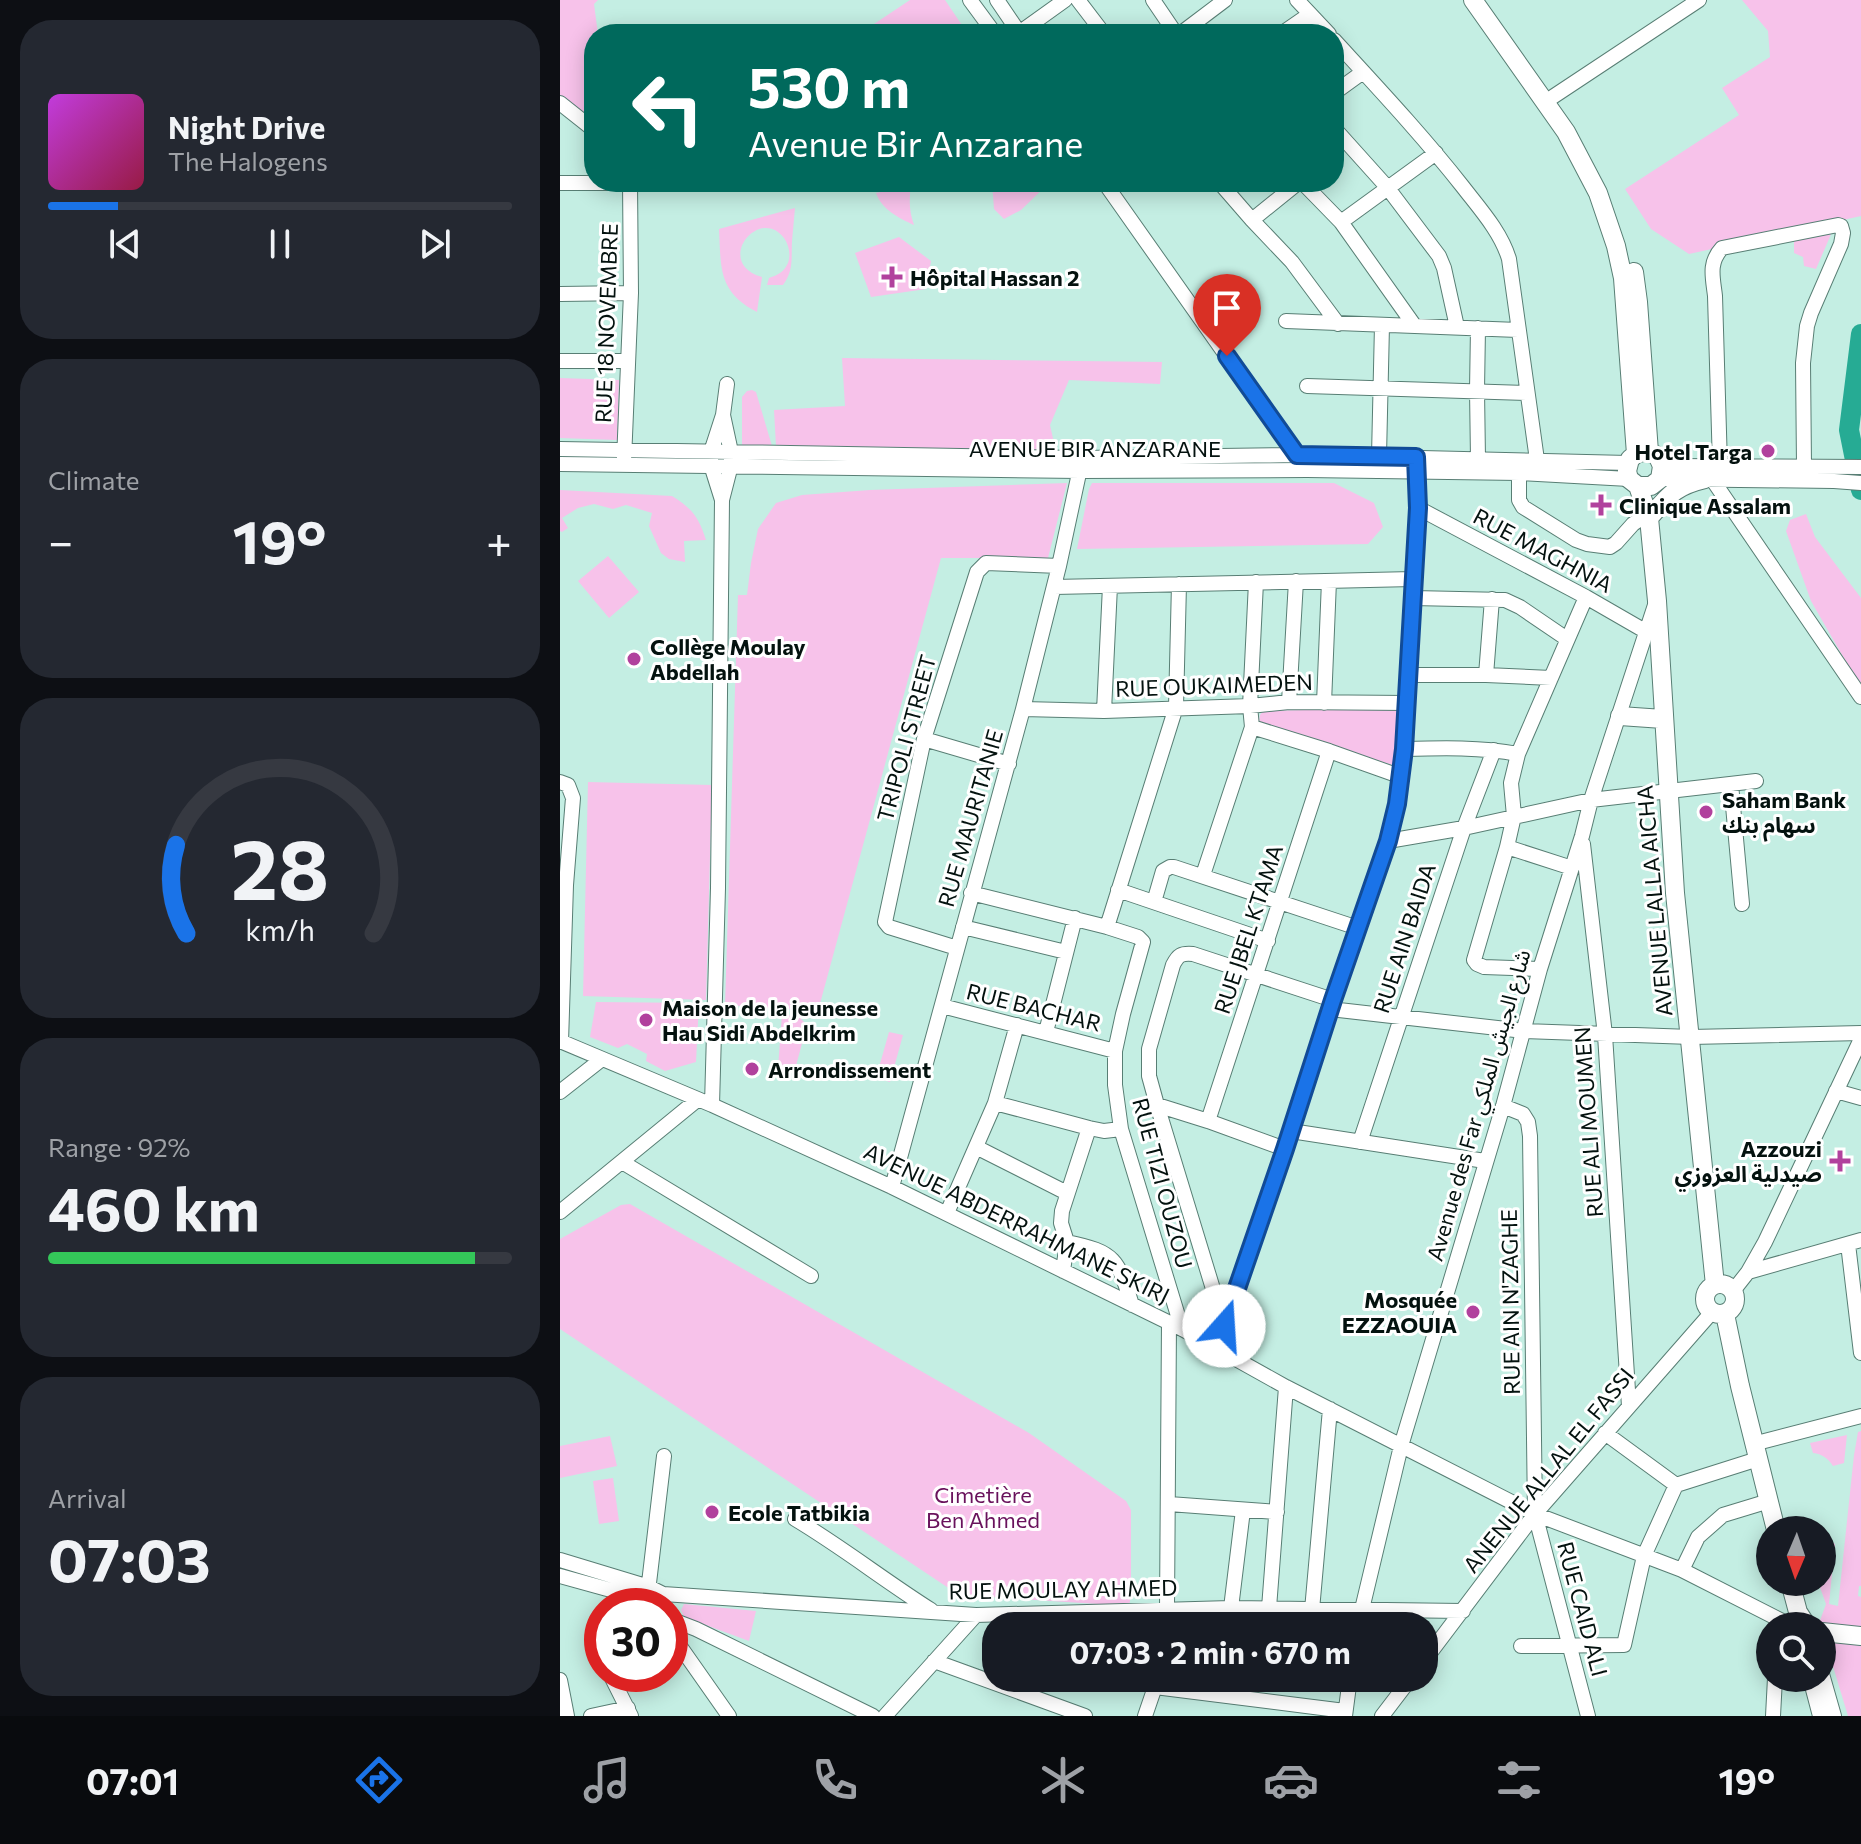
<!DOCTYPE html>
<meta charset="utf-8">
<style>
:root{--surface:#171b24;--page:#242831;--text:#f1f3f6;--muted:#9ea1a6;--line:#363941;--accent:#1a73e8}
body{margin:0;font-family:Commissioner,"Noto Sans Arabic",sans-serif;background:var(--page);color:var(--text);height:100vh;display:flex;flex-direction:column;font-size:30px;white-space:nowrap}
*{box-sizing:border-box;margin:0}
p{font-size:26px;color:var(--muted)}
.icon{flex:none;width:44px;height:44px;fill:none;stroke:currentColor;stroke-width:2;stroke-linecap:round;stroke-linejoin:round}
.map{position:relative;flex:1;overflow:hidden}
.side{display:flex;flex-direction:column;gap:20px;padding:20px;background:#0d0f14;width:560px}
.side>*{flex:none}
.banner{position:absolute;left:24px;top:24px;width:760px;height:168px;border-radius:32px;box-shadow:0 4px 20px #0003;background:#00695c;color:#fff;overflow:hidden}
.needle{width:52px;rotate:182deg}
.controls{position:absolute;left:1196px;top:1516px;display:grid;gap:16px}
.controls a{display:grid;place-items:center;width:80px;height:80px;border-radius:50%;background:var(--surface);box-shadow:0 4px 20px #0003;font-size:40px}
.speed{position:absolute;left:24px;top:1588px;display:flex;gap:16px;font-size:40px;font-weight:700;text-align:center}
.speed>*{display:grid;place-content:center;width:104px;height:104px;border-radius:50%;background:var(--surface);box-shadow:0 4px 20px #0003;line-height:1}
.speed .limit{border:12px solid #d22;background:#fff;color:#111}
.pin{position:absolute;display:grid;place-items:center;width:68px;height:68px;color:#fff;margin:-82px -34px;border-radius:50% 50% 50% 0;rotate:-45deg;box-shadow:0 0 8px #0007}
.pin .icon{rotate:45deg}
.me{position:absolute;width:88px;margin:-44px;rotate:19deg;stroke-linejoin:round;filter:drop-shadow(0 0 6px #0008)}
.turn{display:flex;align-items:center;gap:28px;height:168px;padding:0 32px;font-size:36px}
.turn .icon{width:104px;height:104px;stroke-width:2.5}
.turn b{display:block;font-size:56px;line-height:68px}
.big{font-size:60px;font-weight:700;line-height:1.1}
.side .tile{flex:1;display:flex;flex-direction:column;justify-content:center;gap:12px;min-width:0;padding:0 28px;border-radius:32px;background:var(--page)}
.side .dial{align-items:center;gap:0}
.dial svg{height:208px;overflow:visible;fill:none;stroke:var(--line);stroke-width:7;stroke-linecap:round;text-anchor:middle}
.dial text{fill:var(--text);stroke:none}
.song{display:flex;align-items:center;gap:24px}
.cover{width:96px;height:96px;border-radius:12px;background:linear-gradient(135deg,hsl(290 70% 55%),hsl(340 70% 35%))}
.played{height:8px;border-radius:4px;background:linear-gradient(90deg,var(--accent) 15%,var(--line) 15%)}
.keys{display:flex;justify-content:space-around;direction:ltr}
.heat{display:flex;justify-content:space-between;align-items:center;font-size:44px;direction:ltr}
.charge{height:12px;border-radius:6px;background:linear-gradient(90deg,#34c759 92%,var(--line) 0)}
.trip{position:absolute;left:422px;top:1612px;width:456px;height:80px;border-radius:32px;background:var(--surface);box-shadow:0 4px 20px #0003;font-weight:700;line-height:80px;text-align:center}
.tab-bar{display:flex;height:128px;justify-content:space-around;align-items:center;background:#090b0e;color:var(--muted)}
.tab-bar .icon{width:56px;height:56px}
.tab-bar .active{color:var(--accent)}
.tab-bar b{font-size:36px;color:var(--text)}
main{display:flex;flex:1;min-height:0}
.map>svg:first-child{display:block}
</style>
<main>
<section class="side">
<div class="tile">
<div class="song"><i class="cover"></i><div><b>Night Drive</b><p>The Halogens</p></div></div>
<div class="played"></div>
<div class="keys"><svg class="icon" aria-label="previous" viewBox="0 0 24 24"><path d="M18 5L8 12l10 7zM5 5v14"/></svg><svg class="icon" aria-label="pause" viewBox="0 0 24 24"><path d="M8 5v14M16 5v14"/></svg><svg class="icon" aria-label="next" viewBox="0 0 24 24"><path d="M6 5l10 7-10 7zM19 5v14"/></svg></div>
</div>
<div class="tile"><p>Climate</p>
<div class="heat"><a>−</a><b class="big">19°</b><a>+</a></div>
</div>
<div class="tile dial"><svg viewBox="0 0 100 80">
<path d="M14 69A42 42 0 1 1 86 69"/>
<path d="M14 69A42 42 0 0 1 10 35" stroke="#1a73e8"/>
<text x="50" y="56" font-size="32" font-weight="700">28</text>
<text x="50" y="72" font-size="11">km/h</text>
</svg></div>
<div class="tile"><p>Range · 92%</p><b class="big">460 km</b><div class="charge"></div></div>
<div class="tile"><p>Arrival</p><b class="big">07:03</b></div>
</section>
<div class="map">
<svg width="1301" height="1716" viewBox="0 0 1301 1716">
<rect width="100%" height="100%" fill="#c4eee3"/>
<path fill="#f7c2ea" d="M0,0H38L34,4L38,34H34V64L31,83L34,87V123L0,96Z
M350,0H385L408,34H351L338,27L333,34H299Z
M1182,0H1301V216L1129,254L1091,229L1065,189L1179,115L1162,88L1210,57L1208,31Z
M432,182H490L461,210L444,219L434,209Z
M351,185C349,200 349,211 354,225C339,218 322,210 316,193Z
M235,208C234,219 233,230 232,241C231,259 234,270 223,285H207L209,278C218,275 224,272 228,263C231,255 229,245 224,238C199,205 153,263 202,277L197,312C158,292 161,268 159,229Z
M1272,232L1256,269L1244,266L1243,257L1234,253V237Z
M339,237L371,261L366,289L311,297L295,253Z
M282,358L602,362L600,384L509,380L490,425L496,452L216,446L214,410L285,406Z
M0,378L59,380L57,440L0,438Z
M192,390L196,392L212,446L182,445V397L187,391Z
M507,483L488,558H381L258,1011L165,1005L178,595H187L191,563L198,529L216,503L242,495L310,490Z
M532,483H774L814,503L823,527L808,544L517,549L529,489Z
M0,490L112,496C132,508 139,518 146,540L124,541L125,562L109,559L101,553L89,526L92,513L66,505L53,509L34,504L18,508L2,518L8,528L2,532L0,531Z
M1246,514L1255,537L1301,598V688L1251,601L1226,531L1230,520Z
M48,556L79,592L49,618L18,581Z
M838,708L836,766L707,727L699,722L700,715L703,711Z
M28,782L152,785L146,1000L23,996Z
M36,1002L139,1003L136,1062L105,1071L86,1061L87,1054L67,1044L58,1048L30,1037Z
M222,1014L239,1017L247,1025L234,1073L218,1068Z
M329,1032L343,1035L330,1082L316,1078Z
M70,1204L469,1433L566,1501L571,1510V1595L569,1606L399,1595L0,1329V1239L61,1205Z
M1301,1431V1586H1299L1298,1596L1301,1597V1631L1258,1626L1266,1604L1258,1582H1262V1544L1271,1541L1275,1544L1269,1604L1278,1606L1294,1455L1298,1432Z
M1287,1435L1284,1463L1273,1466C1268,1458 1262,1454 1253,1453L1250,1443Z
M50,1436L57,1466L0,1478V1446Z
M53,1478L59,1521L39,1524L33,1481Z
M124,1604L196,1611L189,1641L124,1617L121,1610Z
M1280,1641L1301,1644V1716H1288L1269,1653L1275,1643Z"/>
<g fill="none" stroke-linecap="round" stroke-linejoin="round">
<path stroke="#26ab94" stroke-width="20" d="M1301,334L1289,430L1301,490"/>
<defs>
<path id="minor" d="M410,0L435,34
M437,0L460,34
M518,0L544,34
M593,0L616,34
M737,0L769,34
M459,33L505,0
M620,34L665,0
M721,34L750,14
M774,40C818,88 863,136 903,187C920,209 941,232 949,259L977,460
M774,93L803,72
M985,102L1139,0
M0,103L34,130
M774,128L827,187L879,256L884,268L897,327
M544,182L740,460
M635,182L640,184L646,182
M659,182L692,220L732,262L778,324
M742,182L781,222L854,325
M0,183H70
M692,220L739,182
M781,222L876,153
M0,294L71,293
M726,321L958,330
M918,328L917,390L918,459
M0,361H67
M747,386L967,393
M0,449L521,458L737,455L1068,463
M819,456L822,325
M64,460L71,293L70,182
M0,464L520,471L747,470L959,473L1069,479
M1102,466L1301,467
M1160,466L1155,296C1153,278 1148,263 1162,248L1278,225L1281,226L1283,233L1281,244L1251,313L1247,326L1243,363L1244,466
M959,473V500L963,507L1016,540L1027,544L1050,547L1056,543L1073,524L1088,514
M1100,479L1274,481L1301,483
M1152,479L1301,697
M162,500L151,465V452L163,415L167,384
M858,508L1026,597L1085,631
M494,587L853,579
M853,598L945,600L960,607L1007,639
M849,675H926L991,678
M926,675L932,599
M729,702L736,581
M764,703L769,581
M463,709L544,711L690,706L729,702L847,703
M544,711L550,586
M692,727L769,751L842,777
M364,739L449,764
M844,749C883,748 920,747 958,754
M0,782L8,785L13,798L6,885L1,1042
M1171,784L1182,904
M828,841L904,828L1031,800L1196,781
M1023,844L1045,1035L1069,1406
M947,847L1012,868
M643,875L692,727L690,706L696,582
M558,890L708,941
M411,893L547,927L578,937L583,942L563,1014L555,1051V1085L561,1129L622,1329
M594,902L603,871L610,867H614L798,928
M403,927L506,952
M547,927L616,707L619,584
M397,948L329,927L325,922L364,739L417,572L426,563L499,566
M980,969L924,967L917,964L914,960L947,847L954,816L951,783L958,754L1026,597
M382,1006L555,1051
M770,1009L964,1031L1131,1037L1301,1033
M486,1032L515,918
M0,1041L152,1105L332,1187L622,1329L726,1387L975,1514L1122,1570L1232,1626
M1276,1091L1301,1098
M0,1092L42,1059
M435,1103L529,1128L544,1131L561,1129
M152,1105L158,888L162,500L171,465V452L163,415
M597,1105L648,1121L725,1149
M943,1106L963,1114L968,1122L970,1136L975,1514L1028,1716
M648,1121L769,751
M731,1131L925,1161
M800,1142L904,828L934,750
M416,1147L507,1193
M62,1162L251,1276
M332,1187L463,709L499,566L521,464
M0,1212L137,1100
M387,1213L435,1103L457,1025
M507,1242C556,1252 558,1260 572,1305
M1288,1244L1301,1353
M503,1271L507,1242L501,1223L502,1211L529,1128
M1188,1272L1301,1240
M1173,1291L1188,1272L1205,1242L1301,1039
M664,1325L597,1105L589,1076V1049L613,965C618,955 621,953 633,954L773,1000
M659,1349L664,1326L725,1149L773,1000L828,841L837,804L844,749L858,508L856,464
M1045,1433L1116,1485
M1193,1444L1301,1416
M609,1504L717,1512
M235,1519C282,1547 325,1581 371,1610
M0,1560L89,1587L103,1594L416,1615L671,1608L903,1611
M1122,1570L1138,1537L1163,1515L1209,1501
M0,1576L87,1600L95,1597
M90,1606L87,1600L104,1456
M671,1608L683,1510
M709,1608L726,1387
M607,1609L609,1323
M752,1610L770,1409
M110,1619L136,1629L313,1716
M798,1626L841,1446L943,1106L980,969L1022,836L1031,800L1095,605
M110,1632L169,1716
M961,1646L1064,1645L1084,1556L1116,1485L1198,1459
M374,1661L525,1716
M864,1661L975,1514L1152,1312
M50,1674L71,1716
M1262,1674L1274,1716
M1250,1678L1260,1716
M0,1680L7,1716
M595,1687L785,1711
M31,1716L68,1708
M325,1716L416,1615
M585,1716L598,1678
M785,1716L790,1678
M822,1716L851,1678
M1213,1716L1215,1678"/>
<path id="major" d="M913,0L1006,132L1038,193L1056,246L1063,278L1076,454
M1074,272L1078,302L1089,452
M1078,486H1091L1100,479L1102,466L1098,457L1094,454L1083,452L1076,454L1070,459L1067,471L1069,479L1078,486L1089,518L1097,601L1115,893L1155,1285
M1089,518C1109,495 1115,486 1145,479
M1060,716L1103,719
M1145 1299a15 15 0 1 1 30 0a15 15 0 1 1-30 0Z
M1165,1314L1180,1386L1216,1530
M1230,1582L1238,1612L1247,1626
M1262,1632L1301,1636"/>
</defs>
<use href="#minor" stroke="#587e74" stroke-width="16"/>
<use href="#major" stroke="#587e74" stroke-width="20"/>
<use href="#minor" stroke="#fff" stroke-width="14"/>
<use href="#major" stroke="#fff" stroke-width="18"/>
</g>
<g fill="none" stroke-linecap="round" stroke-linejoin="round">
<defs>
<path id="route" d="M664,1326L725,1149L773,1000L828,841L837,804L844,749L858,508L856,457L737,455L667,356"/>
</defs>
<use href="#route" stroke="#114b97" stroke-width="20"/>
<use href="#route" stroke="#1a73e8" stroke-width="14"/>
</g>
<g fill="#b1419d" stroke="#fff" stroke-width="3">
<path d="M328 265h8v8h8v8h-8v8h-8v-8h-8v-8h8z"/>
<circle cx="1208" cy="451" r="8"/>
<path d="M1037 493h8v8h8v8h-8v8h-8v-8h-8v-8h8z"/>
<circle cx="74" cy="659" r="8"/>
<circle cx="1146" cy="812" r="8"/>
<circle cx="86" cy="1020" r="8"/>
<circle cx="192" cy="1069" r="8"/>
<path d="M1276 1149h8v8h8v8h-8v8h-8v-8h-8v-8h8z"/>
<circle cx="913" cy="1312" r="8"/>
<circle cx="152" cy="1512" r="8"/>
</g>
<g text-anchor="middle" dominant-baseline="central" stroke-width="6" stroke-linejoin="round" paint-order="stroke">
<g font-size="22" font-weight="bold" fill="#04120f" stroke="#fff" text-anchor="start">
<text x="350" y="277">Hôpital Hassan 2</text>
<text x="1192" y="451" text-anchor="end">Hotel Targa</text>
<text x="1059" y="505">Clinique Assalam</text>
<text x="90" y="646">Collège Moulay<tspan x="90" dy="25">Abdellah</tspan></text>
<text x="1162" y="799">Saham Bank<tspan x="1162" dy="25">سهام بنك</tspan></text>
<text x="102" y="1007">Maison de la jeunesse<tspan x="102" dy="25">Hau Sidi Abdelkrim</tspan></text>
<text x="208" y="1069">Arrondissement</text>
<text x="1262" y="1148" text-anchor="end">Azzouzi<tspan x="1262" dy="25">صيدلية العزوزي</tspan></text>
<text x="897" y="1299" text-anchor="end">Mosquée<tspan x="897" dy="25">EZZAOUIA</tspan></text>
<text x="168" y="1512">Ecole Tatbikia</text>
</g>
<g font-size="22" fill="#04120f" stroke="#fff">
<text transform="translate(46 323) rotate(-88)">RUE 18 NOVEMBRE</text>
<text x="535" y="448">AVENUE BIR ANZARANE</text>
<text transform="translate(983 550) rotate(28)">RUE MAGHNIA</text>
<text transform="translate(654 685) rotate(-2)">RUE OUKAIMEDEN</text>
<text transform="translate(346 738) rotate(-75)">TRIPOLI STREET</text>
<text transform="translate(410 818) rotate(-74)">RUE MAURITANIE</text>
<text transform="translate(1094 901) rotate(-95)">AVENUE LALLA AICHA</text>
<text transform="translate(688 929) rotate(-72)">RUE JBEL KTAMA</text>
<text transform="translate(844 938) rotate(-72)">RUE AIN BAIDA</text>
<text transform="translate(474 1007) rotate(14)">RUE BACHAR</text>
<text transform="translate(918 1105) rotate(-74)">Avenue des Far شارع الجيش الملكي</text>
<text transform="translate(1028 1122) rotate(-94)">RUE ALI MOUMEN</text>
<text transform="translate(603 1183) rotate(75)">RUE TIZI OUZOU</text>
<text transform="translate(457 1223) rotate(26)">AVENUE ABDERRAHMANE SKIRJ</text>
<text transform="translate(950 1302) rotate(-91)">RUE AIN N'ZAGHE</text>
<text transform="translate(988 1470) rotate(-51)">ANENUE ALLAL EL FASSI</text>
<text transform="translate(503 1589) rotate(-1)">RUE MOULAY AHMED</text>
<text transform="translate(1023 1609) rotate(75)">RUE CAID ALI</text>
</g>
<g font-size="22" fill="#69125c" stroke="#fff">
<text x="423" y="1494">Cimetière<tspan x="423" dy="25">Ben Ahmed</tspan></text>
</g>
</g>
</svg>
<div class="controls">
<a><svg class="needle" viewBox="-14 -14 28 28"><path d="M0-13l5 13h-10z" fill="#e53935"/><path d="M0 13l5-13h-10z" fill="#9ea1a6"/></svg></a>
<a><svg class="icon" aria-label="search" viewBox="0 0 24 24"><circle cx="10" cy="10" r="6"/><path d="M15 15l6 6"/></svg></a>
</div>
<div class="speed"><div class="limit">30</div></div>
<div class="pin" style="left:667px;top:356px;background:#d93025"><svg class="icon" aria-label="arrive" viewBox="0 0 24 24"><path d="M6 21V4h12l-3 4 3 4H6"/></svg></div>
<svg class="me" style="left:664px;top:1326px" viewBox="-20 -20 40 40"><circle r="19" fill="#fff"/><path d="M0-13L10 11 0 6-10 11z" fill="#1a73e8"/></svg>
<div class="trip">07:03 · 2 min · 670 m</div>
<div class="banner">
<div class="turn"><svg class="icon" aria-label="left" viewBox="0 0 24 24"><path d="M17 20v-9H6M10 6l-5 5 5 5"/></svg><div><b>530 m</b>Avenue Bir Anzarane</div></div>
</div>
</div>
</main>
<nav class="tab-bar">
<b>07:01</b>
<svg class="icon active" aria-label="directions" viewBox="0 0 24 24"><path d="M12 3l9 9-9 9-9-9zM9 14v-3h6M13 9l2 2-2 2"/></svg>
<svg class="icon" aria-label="music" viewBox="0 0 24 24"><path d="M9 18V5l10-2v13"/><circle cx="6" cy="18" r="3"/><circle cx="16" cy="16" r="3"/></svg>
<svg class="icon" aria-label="phone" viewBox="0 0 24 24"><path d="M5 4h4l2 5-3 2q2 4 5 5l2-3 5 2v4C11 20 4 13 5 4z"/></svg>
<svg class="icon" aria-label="climate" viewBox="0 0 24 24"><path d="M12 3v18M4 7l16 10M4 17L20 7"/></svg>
<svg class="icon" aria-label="car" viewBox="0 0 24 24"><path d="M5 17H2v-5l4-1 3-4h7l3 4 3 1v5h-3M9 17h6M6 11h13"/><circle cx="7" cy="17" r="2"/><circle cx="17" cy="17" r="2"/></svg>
<svg class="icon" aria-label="filters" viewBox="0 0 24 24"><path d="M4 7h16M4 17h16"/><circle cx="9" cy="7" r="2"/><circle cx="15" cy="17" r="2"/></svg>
<b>19°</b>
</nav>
